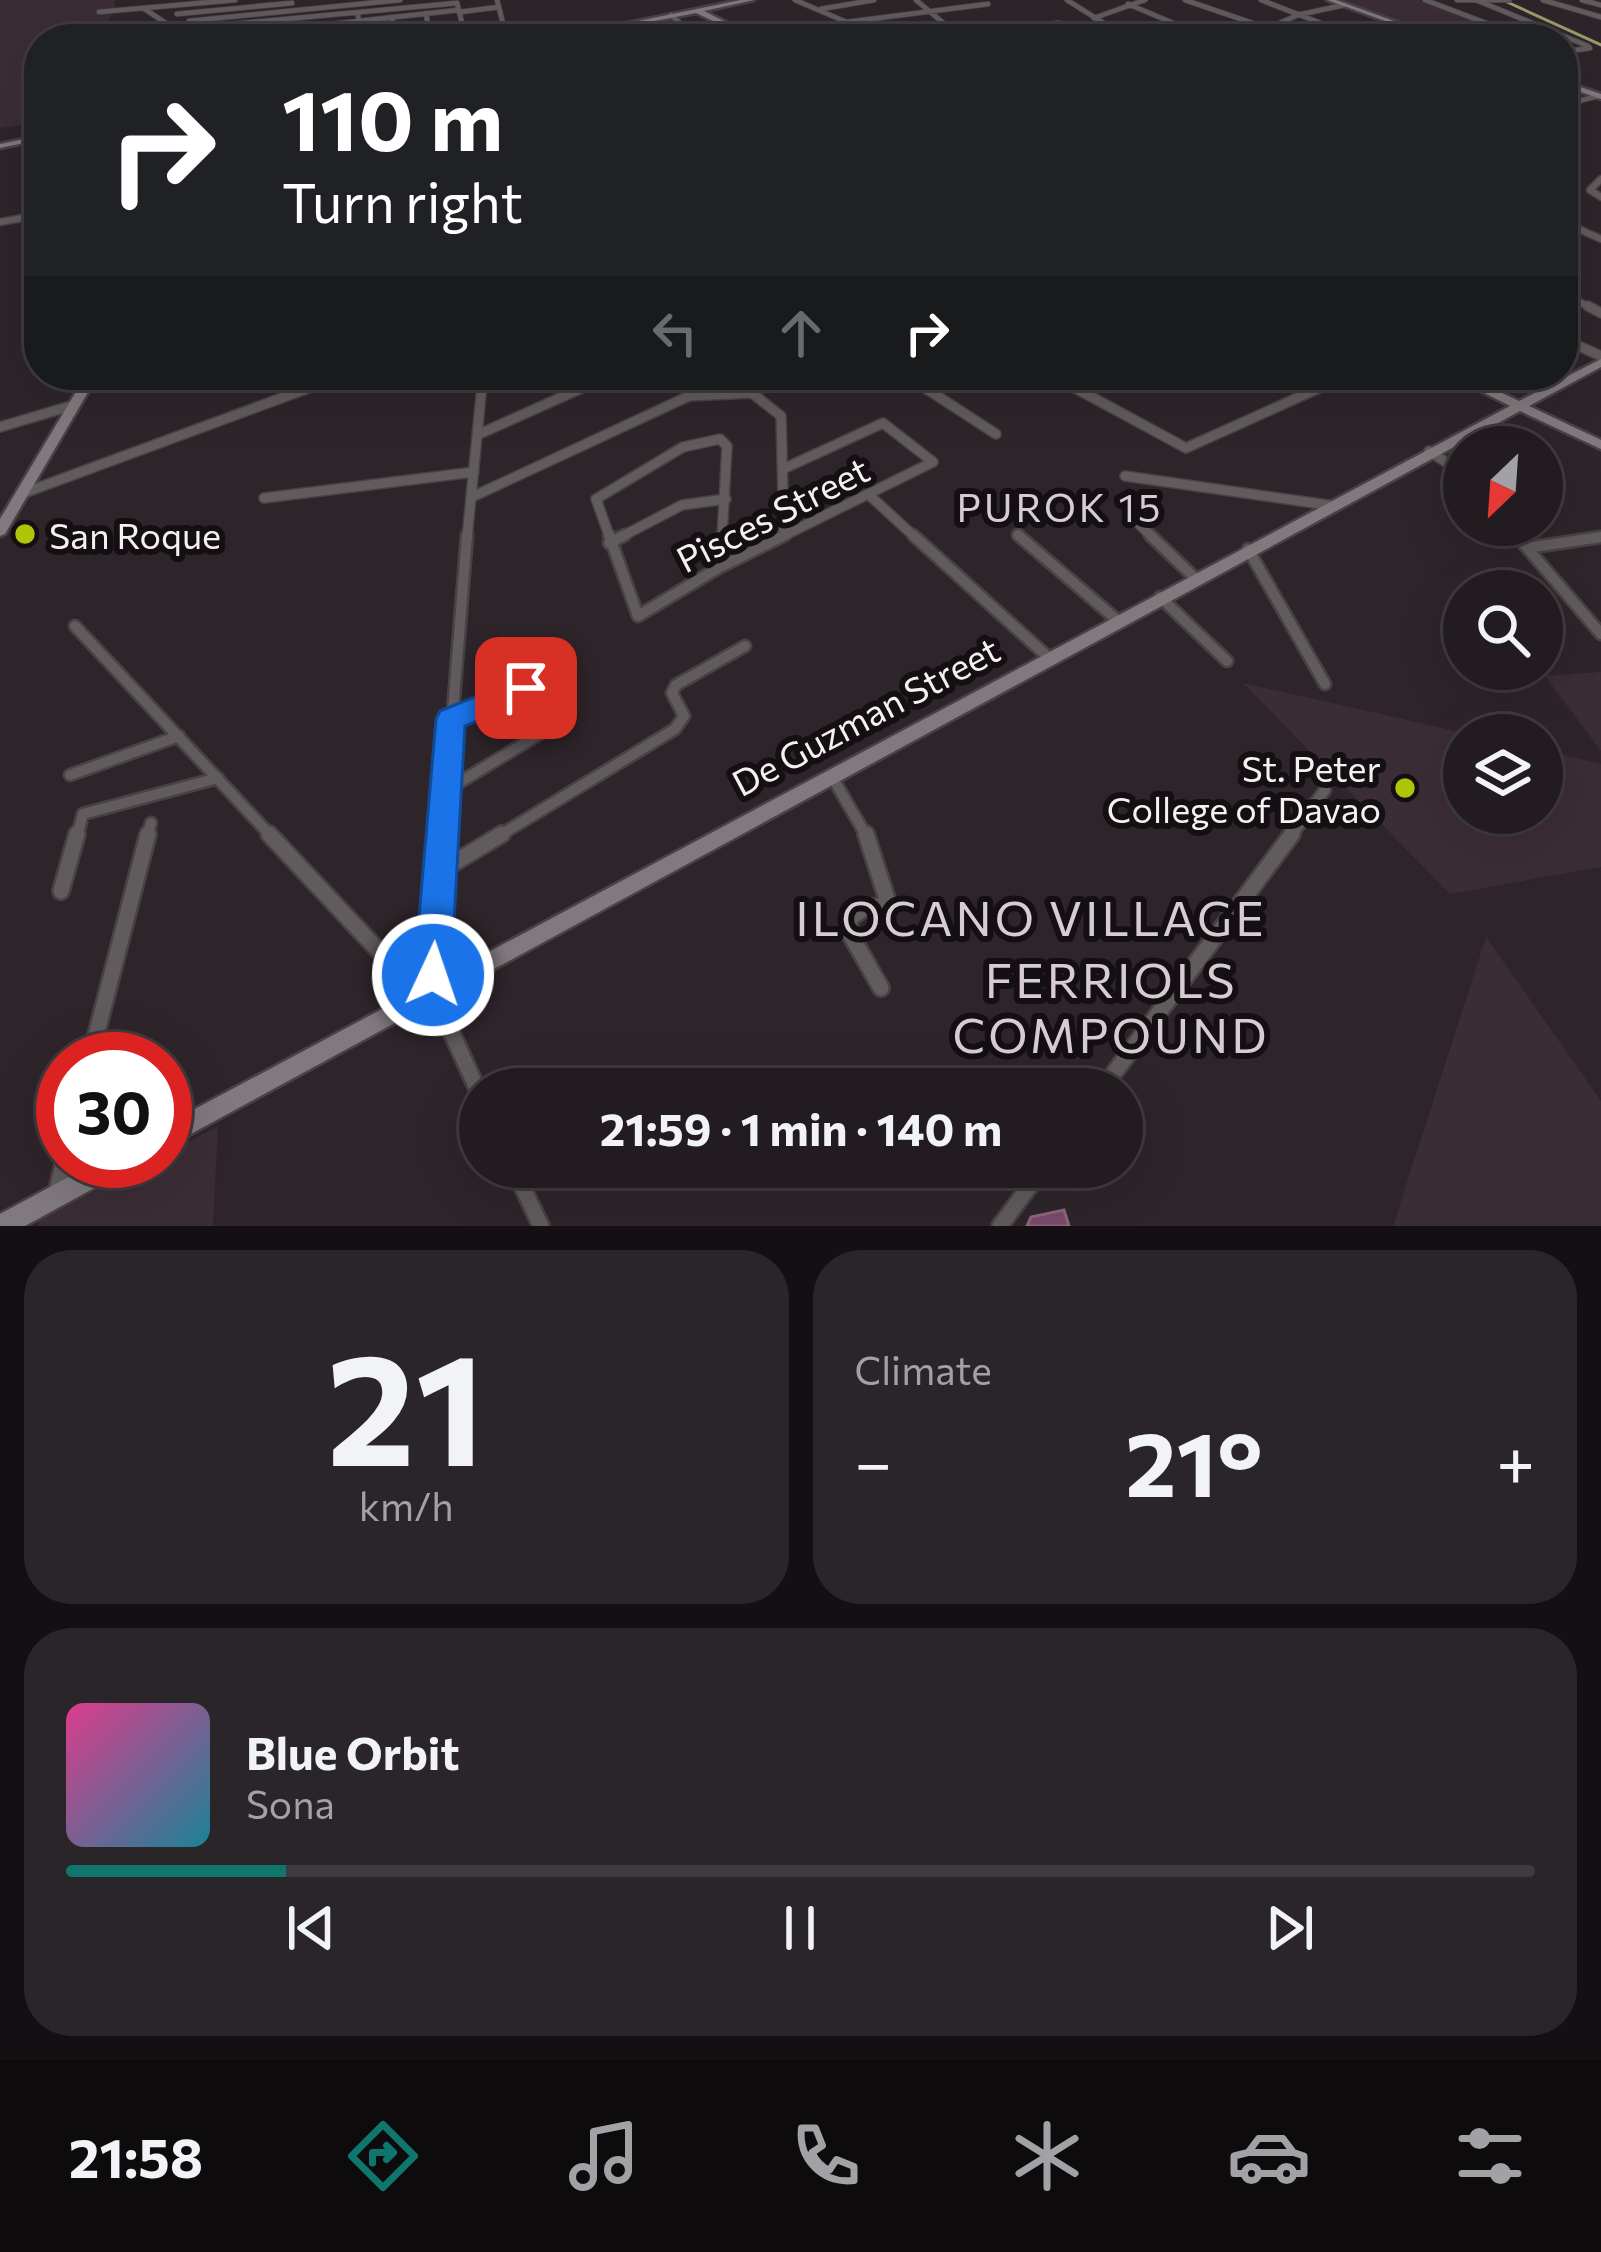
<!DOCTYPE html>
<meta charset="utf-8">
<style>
:root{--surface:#221c20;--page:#2a2529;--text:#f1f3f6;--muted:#a2a1a5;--line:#3f3a3e;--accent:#0f766e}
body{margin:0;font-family:Commissioner,sans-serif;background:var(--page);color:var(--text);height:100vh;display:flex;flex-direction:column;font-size:45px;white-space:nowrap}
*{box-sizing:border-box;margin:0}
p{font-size:39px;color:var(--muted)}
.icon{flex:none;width:66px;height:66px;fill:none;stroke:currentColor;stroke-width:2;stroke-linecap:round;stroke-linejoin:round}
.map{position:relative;height:1226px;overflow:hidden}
.panel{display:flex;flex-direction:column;gap:24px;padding:24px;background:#130f12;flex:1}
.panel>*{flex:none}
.banner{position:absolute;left:24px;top:24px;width:1554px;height:366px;border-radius:48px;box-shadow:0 12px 48px #0002,0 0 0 3px var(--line);background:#202124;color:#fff;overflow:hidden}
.needle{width:78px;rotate:205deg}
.controls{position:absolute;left:1443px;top:426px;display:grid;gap:24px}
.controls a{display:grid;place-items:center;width:120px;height:120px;border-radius:50%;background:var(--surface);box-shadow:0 12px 48px #0002,0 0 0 3px var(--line);font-size:60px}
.speed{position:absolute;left:36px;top:1032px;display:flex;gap:24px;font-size:60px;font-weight:700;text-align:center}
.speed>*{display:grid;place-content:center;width:156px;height:156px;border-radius:50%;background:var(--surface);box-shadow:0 12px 48px #0002,0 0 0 3px var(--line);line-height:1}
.speed .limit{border:18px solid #d22;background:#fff;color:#111}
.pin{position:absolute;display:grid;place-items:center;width:102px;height:102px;color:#fff;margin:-51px;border-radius:24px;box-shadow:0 6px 18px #0006}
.me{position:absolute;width:132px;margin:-66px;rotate:3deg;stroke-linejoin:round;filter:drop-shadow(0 0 9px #0008)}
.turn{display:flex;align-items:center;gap:42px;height:252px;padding:0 60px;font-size:54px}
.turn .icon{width:156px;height:156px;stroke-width:2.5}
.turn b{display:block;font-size:84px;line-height:102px}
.lanes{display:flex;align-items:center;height:114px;padding:0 60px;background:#0003;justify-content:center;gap:60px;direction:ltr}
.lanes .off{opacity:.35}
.big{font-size:90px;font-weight:700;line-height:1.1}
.panel .widget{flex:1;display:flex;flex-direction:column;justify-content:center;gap:18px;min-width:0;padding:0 42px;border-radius:48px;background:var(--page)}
.panel .dial{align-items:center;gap:0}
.dial b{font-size:156px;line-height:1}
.song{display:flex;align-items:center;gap:36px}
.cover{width:144px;height:144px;border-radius:18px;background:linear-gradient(135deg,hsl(330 70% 55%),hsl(190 70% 35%))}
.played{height:12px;border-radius:6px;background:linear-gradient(90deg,var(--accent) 15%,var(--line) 15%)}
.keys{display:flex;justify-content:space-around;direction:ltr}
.heat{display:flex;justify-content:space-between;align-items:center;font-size:66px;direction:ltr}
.panel .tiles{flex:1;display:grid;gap:24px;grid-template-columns:1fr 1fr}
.widget:last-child{grid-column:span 2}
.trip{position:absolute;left:459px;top:1068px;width:684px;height:120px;border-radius:60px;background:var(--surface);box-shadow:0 12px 48px #0002,0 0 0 3px var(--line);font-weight:700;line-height:120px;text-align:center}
.menu{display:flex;height:192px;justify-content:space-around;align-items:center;background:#0e0b0d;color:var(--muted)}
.menu .icon{width:84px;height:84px}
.menu .active{color:var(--accent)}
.menu b{font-size:54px;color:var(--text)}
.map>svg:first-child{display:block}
</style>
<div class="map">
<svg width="1601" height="1226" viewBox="0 0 1601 1226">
<rect width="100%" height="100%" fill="#2e252a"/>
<path fill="#3b2d35" d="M0,0H115L114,8L98,13H113L99,39H39V122L0,128Z
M1338,0H1420L1526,39H1446Z
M1601,672V751L1545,676Z
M1243,683L1473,735H1464V813H1542V750L1601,764V867L1450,894Z
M1486,937L1601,1101V1226H1393Z
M218,1126L213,1226H38L39,1221L151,1161H165V1154Z"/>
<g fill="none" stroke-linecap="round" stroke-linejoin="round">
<path stroke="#969d6a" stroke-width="3" d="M1507,2L1601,45"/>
<defs>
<path id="street-far4" d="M497,0L507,39
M795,0L886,39
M916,0L960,37
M1067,0L1129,39
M1185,0L1267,28
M1261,0L1362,39
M1425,0L1528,39
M1457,0H1509
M1476,0L1588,46
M1543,0L1601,17
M1582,0L1601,5
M457,3L466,39
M1128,4L1211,39
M143,8L190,39
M821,9L874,0
M99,12L235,0
M460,12L499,7
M426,13L430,39
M177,14L292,3
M358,15L360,39
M671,15L698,39
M392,17L395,39
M1094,18L1145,0
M189,21L400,0
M847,22L988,4
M623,25L633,34
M200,27L457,3
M1262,30L1288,39
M126,33L170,27
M957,34L1059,23
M194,39L459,10
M1085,39L1122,35
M1243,39L1298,15L1344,5
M1563,52L1590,48
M1563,105L1598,96"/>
<path id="street-far3" d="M1601,179L1590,190L1601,197
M0,222L39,215
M1563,222L1601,239
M1563,294L1594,309"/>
<path id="street-far2" d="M1588,306L1601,313
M1563,339L1601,356
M687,375L689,396
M905,375L996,434
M1051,375L1186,448L1348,375
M752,393L781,416L784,535
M752,393L782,375
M0,427L74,405
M477,435L611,375
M1429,451L1464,474
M1125,476L1328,505
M21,494L344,375
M868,494L916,538
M472,497L689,396L752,393
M264,498L474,472
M1136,521L1153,538
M1508,525L1519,538
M467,538L483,375
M610,538L596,499L683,447L720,439L727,446L722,538
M619,538L682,505L726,499
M779,538L933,462L883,423L783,469
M1595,538L1601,537"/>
<path id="street-far1" d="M609,535L638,616L720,567
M913,535L1048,657
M1018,535L1117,620
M1150,535L1195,578
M1516,535L1601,634
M609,543L625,535
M1527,548L1601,537
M1248,549L1325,684
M720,567L722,535
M720,567L785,535
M1160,597L1227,661
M75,626L272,837
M451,719L564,672
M70,775L179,736
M831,775L867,837
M445,791L563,720
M77,837L83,814L218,778
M147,837L151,823
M443,837L467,535
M497,837L675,729L684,716L672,693L676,685L745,646
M1290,837L1325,790"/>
<path id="street" d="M269,834L378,950L397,962L433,959
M443,834L433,975L444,1016L480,1095
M866,834L887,899L884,905L863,909L850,918L849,932L881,988
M439,872L502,834
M61,891L77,834
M90,1059L148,834
M1102,1089L1292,834
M513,1167L541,1226
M56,1194L64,1161
M1000,1226L1044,1167"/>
<path id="secondary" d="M741,0H754L704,11L760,39H752L696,13L562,39H549Z
M1327,0H1336L1444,39H1435Z
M1563,81L1601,94V99L1563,86Z
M39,136V140L0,148V144Z
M1601,359V367L1529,406L1601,440V449L1520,411L165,1148V1125L1510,406L1449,375H1464L1519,401Z
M86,375H98L5,534L0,536V519Z
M98,1161H132L129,1169L25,1226H0V1214Z"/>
</defs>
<use href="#street-far4" stroke="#4a4146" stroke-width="6"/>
<use href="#street-far3" stroke="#4a4146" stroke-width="9"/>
<use href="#street-far2" stroke="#4a4146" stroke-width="12"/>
<use href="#street-far1" stroke="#4a4146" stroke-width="15"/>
<use href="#street" stroke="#4a4146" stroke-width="20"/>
<use href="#secondary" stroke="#4a4146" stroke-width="5"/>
<use href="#street-far4" stroke="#605c5e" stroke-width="4.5"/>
<use href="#street-far3" stroke="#605c5e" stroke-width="6"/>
<use href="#street-far2" stroke="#605c5e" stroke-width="9"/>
<use href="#street-far1" stroke="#605c5e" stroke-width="10"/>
<use href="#street" stroke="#605c5e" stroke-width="15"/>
<use href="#secondary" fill="#80797d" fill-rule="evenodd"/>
</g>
<path fill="#6c355a" d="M1512,375H1540L1546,378L1542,383L1527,389L1509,379Z"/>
<path fill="#4d2640" d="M1546,378L1542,383L1527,389L1531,384Z"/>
<path fill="#7b496a" stroke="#8e6380" stroke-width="3" d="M1515,375H1540L1546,378L1531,384Z
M1064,1210L1069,1226H1027L1031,1217Z"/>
<path fill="#1a73e8" stroke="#114b97" stroke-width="3" d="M526,676L536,680L541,688L536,696L465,726L451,975L446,988L433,993L420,988L414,975L436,719L440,711Z"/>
<g fill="#aec50a" stroke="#130f12" stroke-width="4.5">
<circle cx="25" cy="534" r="12"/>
<circle cx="1405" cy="788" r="12"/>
</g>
<g text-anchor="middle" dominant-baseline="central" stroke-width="12" stroke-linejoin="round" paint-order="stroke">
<g font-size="36" fill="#f6f0f3" stroke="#130f12">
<text transform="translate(772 513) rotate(-27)">Pisces Street</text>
<text transform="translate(865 715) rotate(-28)">De Guzman Street</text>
</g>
<g font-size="36" fill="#f6f0f3" stroke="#130f12" text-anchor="start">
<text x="49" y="534">San Roque</text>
<text x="1381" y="767" text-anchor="end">St. Peter<tspan x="1381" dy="41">College of Davao</tspan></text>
</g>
<g font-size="39" letter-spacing="3" fill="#d7ccd2" stroke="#130f12">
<text x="1060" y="506">PUROK 15</text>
</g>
<g font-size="48" letter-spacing="3" fill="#d7ccd2" stroke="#130f12">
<text x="1031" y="916">ILOCANO VILLAGE</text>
<text x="1111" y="978">FERRIOLS<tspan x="1111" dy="55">COMPOUND</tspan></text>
</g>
</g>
</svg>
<div class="controls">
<a><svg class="needle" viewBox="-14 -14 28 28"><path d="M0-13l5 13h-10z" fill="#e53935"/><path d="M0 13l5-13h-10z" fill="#a2a1a5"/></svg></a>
<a><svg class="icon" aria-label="search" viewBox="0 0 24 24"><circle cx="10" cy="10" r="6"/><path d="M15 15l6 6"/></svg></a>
<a><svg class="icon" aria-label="layers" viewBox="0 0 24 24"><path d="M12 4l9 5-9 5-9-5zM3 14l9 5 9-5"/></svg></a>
</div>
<div class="speed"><div class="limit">30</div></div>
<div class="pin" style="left:526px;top:688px;background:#d93025"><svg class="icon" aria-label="arrive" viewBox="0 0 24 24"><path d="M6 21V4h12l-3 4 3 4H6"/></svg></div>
<svg class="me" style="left:433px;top:975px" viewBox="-20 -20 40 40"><circle r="17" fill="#1a73e8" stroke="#fff" stroke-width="3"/><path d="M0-11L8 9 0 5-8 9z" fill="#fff"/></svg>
<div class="trip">21:59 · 1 min · 140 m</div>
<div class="banner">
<div class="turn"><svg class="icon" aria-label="right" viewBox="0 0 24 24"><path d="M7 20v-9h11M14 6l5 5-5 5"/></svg><div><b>110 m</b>Turn right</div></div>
<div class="lanes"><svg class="icon off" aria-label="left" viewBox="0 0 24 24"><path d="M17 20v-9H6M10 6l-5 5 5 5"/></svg><svg class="icon off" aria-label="ahead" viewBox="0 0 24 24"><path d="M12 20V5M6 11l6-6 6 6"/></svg><svg class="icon" aria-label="right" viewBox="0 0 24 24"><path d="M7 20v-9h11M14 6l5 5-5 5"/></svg></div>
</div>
</div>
<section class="panel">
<div class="tiles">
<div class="widget dial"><b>21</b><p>km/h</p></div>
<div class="widget"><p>Climate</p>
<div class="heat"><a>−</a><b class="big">21°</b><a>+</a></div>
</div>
<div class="widget">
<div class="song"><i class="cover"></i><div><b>Blue Orbit</b><p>Sona</p></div></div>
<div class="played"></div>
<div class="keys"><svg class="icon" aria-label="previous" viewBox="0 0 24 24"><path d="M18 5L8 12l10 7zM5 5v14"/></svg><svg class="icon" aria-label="pause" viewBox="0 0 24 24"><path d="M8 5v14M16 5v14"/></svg><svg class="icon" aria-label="next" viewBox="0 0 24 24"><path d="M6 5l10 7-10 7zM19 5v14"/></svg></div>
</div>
</div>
</section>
<nav class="menu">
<b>21:58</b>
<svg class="icon active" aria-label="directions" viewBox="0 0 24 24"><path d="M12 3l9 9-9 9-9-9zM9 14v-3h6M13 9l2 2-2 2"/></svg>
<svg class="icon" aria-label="music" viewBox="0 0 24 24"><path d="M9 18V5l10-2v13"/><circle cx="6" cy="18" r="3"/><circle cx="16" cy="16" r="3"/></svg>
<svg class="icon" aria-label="phone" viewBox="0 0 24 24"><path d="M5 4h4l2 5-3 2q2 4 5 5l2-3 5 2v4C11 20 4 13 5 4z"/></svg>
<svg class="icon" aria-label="climate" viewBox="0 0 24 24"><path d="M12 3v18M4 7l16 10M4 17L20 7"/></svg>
<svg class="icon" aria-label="car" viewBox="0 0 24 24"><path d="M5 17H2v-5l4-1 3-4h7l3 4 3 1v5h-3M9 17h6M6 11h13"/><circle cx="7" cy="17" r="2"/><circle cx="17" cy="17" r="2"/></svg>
<svg class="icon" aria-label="filters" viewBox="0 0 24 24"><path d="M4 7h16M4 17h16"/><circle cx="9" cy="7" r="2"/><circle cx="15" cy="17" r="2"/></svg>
</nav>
